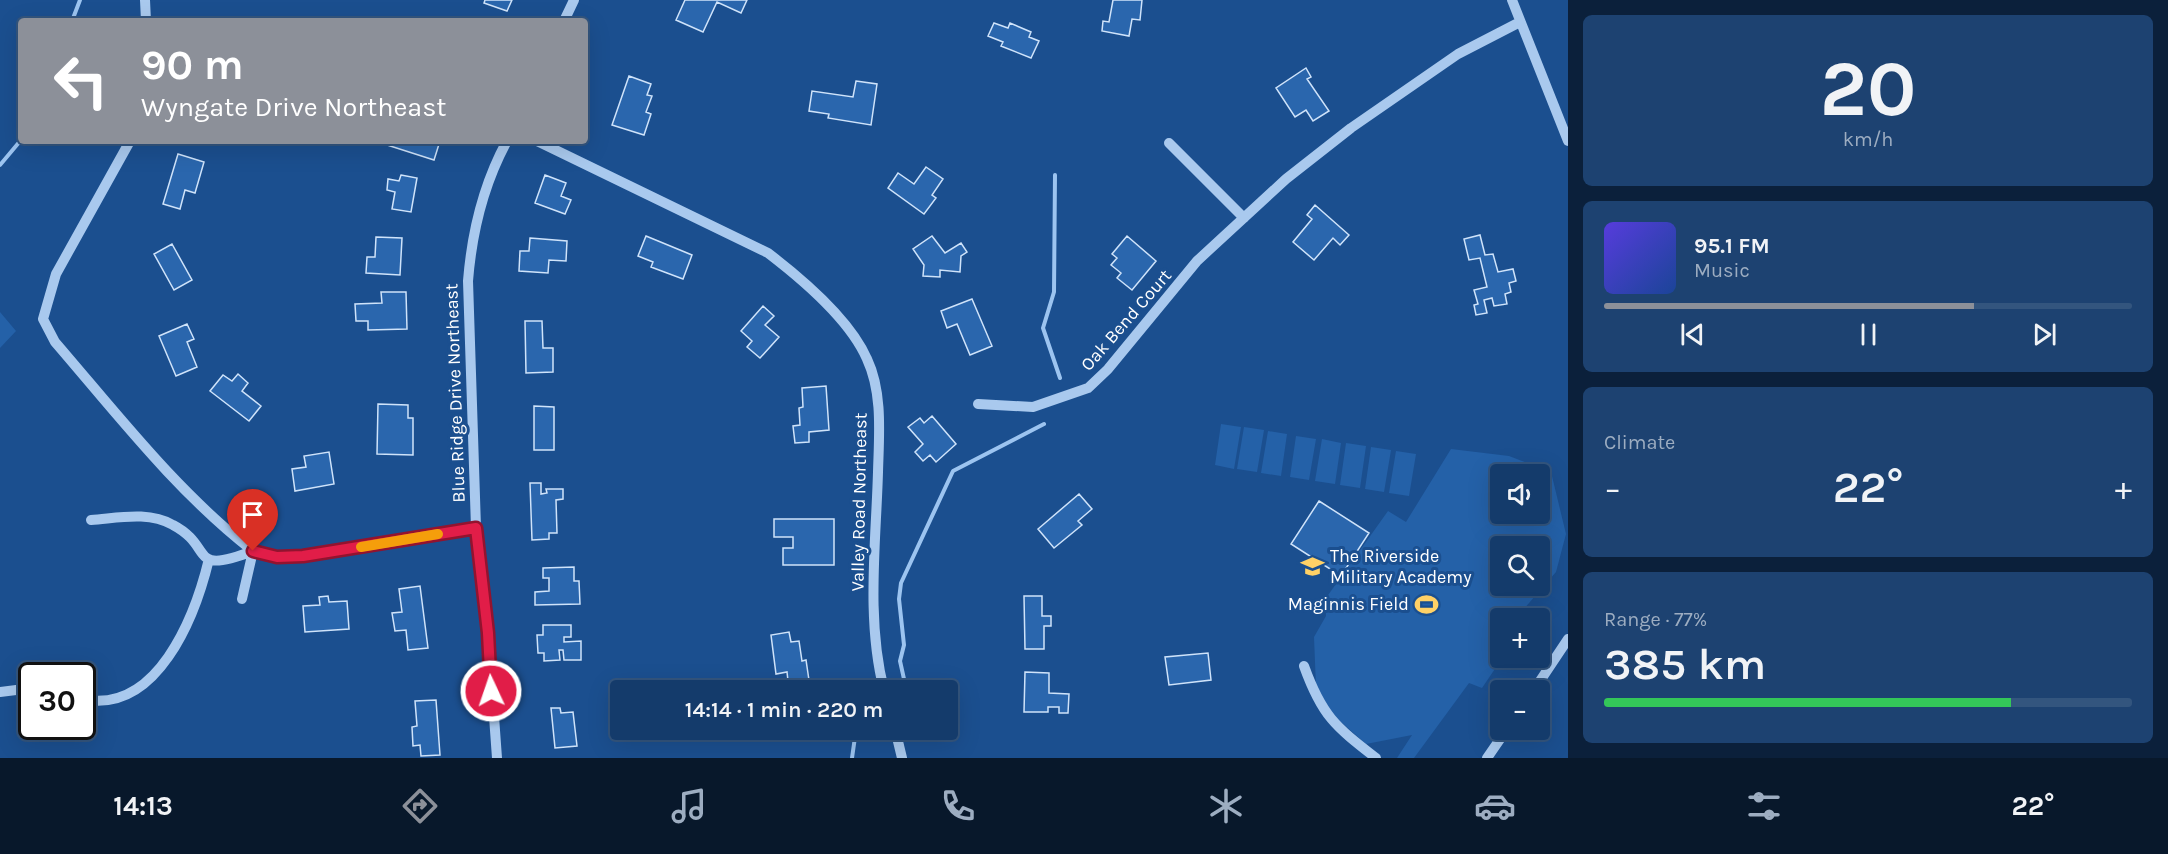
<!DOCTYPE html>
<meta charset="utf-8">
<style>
:root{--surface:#143b6b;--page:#1d4271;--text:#f1f3f6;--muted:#9dadc1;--line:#33557e;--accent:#8c9099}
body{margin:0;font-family:Karla,sans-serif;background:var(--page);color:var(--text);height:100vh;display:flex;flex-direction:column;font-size:22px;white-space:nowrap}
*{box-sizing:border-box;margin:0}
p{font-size:20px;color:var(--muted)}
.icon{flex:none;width:33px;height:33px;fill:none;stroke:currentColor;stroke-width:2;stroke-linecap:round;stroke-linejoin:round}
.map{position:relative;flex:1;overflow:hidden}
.side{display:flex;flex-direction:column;gap:15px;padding:15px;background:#0b203b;width:600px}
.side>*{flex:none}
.guide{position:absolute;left:18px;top:18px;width:570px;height:126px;border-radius:6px;box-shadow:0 6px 24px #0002,0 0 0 2px var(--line);background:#8c9099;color:#fff;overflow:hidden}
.buttons{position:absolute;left:1490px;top:464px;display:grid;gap:12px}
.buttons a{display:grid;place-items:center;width:60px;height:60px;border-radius:6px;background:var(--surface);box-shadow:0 6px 24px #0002,0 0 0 2px var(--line);font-size:30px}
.speed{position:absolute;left:18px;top:662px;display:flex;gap:12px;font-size:30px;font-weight:700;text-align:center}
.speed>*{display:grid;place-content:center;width:78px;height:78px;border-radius:50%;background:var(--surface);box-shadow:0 6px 24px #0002,0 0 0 2px var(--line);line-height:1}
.speed .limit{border:3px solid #111;border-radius:9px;background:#fff;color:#111}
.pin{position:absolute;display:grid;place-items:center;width:51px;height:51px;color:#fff;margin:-62px -26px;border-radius:50% 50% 50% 0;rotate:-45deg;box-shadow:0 0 6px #0007}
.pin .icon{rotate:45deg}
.me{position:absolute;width:66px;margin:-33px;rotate:357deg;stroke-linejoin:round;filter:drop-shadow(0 0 4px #0008)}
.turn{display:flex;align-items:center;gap:21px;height:126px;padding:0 24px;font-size:27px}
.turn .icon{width:78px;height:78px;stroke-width:2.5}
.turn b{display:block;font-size:42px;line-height:51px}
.big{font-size:45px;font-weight:600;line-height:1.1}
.side .tile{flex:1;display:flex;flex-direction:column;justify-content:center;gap:9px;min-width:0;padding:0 21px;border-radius:9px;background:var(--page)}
.side .dial{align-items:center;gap:0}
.dial b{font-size:78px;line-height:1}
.song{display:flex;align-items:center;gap:18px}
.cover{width:72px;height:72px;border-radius:9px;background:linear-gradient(135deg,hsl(250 70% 55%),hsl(220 70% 35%))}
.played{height:6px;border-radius:3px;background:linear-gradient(90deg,var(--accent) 70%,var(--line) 70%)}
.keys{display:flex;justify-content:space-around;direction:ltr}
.heat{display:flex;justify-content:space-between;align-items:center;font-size:33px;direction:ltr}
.charge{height:9px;border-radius:4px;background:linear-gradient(90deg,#34c759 77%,var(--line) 0)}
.trip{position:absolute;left:610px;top:680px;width:348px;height:60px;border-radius:6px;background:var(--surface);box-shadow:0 6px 24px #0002,0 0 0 2px var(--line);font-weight:600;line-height:60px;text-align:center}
.tab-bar{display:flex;height:96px;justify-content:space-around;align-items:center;background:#08182b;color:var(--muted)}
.tab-bar .icon{width:42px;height:42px}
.tab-bar .current{color:var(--accent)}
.tab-bar b{font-size:27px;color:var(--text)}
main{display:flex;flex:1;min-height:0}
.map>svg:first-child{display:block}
</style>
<main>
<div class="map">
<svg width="1568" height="758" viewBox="0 0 1568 758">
<rect width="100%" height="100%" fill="#1b4f8f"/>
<path fill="#2461a8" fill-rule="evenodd" d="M0,312L16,331L0,348Z
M1221,424L1241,427L1234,469L1215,465Z
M1244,427L1264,430L1257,472L1237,469Z
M1268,431L1287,434L1281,476L1261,473Z
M1296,436L1316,439L1309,480L1290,477Z
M1322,439L1341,443L1335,484L1315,481Z
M1346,443L1366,446L1360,488L1340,485Z
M1371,447L1391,450L1384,492L1365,489Z
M1451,449L1509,456L1551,472L1566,534L1556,572L1523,610L1529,618H1500V657H1503L1482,688L1469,683L1414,758H1397L1412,735L1366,744L1333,715L1316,687L1314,637L1326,616V598L1388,511L1406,522ZM1500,474H1539V513H1500ZM1500,546H1539V585H1500Z
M1396,451L1416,454L1409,496L1389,493Z"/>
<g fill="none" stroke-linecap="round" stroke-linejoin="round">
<path stroke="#9cc4f0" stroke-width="4" d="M72,21L80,0
M0,165L21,140
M1055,175L1054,292L1043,328L1060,378
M906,688L900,661L904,645L899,599L901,583L953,471L1044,424
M852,758L855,737L879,729"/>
</g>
<path fill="#2a66ad" stroke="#cfe3fa" stroke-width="1.5" d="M485,0H512L507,11L484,3Z
M685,0H747L741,13L717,2L703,32L676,20Z
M1113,0H1142L1140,20L1132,19L1129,36L1102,31L1103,21L1109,22Z
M994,23L1008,28L1010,23L1031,32L1029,37L1039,41L1031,58L1001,46L1003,42L988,36Z
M1306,68L1311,77L1307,79L1329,111L1313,121L1306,110L1295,117L1276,88Z
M629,76L651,84L647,95L652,96L646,112L651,114L644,135L612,125Z
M856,81L877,84L871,125L828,118L829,114L809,111L812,91L853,97Z
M385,141H440L434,160L384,144Z
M178,154L204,162L195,193L185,190L180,209L163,204Z
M926,167L943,179L932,195L936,198L924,214L888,188L898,173L914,184Z
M401,175L417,178L411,212L392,209L395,192L387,190L388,179L399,181Z
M545,175L566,183L561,196L571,200L565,214L535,203Z
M1315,205L1349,235L1340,245L1333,238L1314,260L1293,242L1312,219L1307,215Z
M1480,235L1485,255L1493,254L1498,272L1513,269L1516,281L1509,283L1511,292L1505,294L1507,304L1494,306L1492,298L1484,300L1487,313L1476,315L1474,305L1478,304L1474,290L1487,287L1480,258L1469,260L1464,239Z
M646,236L692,255L683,279L651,267L653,262L638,256Z
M932,236L945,253L961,243L967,252L961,256L960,272L940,270V277L923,276L924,265L913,249Z
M1127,236L1156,261L1132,290L1117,278L1121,273L1111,265L1117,258L1112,254Z
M376,237L402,238L400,275L366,273L367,257H375Z
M530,238L567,241L566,261L549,260L548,273L519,271L520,251H529Z
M172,244L192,280L174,290L154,254Z
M381,292H406L407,329L368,330V321H356L355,304L382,303Z
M972,299L992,346L970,355L957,324L947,328L941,311Z
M763,306L774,316L765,325L779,337L760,358L747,347L752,341L741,331Z
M525,321H542L543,348H553V372L526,373Z
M187,324L194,339L187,342L197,367L176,376L159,336Z
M238,374L248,383L242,391L261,406L249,421L210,391L223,375L232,381Z
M826,386L829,430L809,432V442L795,443L793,426L800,425L799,408L803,407L802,388Z
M378,404L408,405V418H413V455L377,454Z
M534,406L554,407V450H534Z
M932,416L956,444L936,462L930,455L923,461L915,452L923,444L908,427L920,418L924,423Z
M329,452L334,484L295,491L292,469L306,467L304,456Z
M530,483H541V494L547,493L546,489H563V499L556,500L557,533H549V539L532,540Z
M1079,494L1092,509L1078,521L1082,525L1054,548L1038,529Z
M1319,501L1369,533L1341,576L1291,544Z
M774,519H834V565H783V548H793V537H774Z
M574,567V581H579L580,604L535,605V592L549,591V578H543V568Z
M420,586L428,648L408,650L406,630L395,631L392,613L402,612L399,589Z
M328,596L329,602L347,601L349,629L305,632L303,606L320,605L319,597Z
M1024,596H1042V616H1051V626H1044V649H1025Z
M543,625H571V637H564V642L581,641V660H564L563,650H559L560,660L544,661V653H538L537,635H543Z
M789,632L791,642L799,641L802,661L806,660L810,687L789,690L787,672L776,674L771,635Z
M1208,653L1211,680L1169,685L1165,657Z
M1025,672L1049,673V693L1069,694L1068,713H1059V707H1048V712H1024Z
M436,700L440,755L421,756L420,745L413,746L412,727L417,726L415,701Z
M551,708H560L561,713L573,712L577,746L555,748Z"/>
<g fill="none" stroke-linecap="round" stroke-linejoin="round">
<path stroke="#a9c9ee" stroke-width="10" d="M145,0L146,21
M1512,0L1568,141
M564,21L574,0
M130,141L56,274L43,319L55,342C118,415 177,492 253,551
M537,141L768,253C802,279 850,320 867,359C883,393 879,435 878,472C876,543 866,620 884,690
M1169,143L1244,218
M978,404L1033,407L1088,388L1108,369L1197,261L1286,179L1351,128L1458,54L1520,22
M91,520C119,518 148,511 173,525C215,547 187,576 253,551
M242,599L253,551L277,557H303L476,528
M1304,666C1322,716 1335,726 1376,758
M1534,690L1568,639
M0,692L32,688
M82,699C157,715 195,617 209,559
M895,729L902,758
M497,758L488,633L476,528L468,281C472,231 483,185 507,141
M1487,758L1507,729"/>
</g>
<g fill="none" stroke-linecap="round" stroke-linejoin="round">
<defs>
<path id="route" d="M253,551L277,557L303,556L476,528L488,633L491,691"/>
</defs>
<use href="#route" stroke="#92132f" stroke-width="15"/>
<use href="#route" stroke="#e11d48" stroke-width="10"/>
<path stroke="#f59e0b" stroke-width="10" d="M361,547L438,534"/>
</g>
<defs>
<symbol id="school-bare" viewBox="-9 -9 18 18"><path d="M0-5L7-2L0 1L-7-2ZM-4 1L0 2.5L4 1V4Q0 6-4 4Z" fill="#ffd166" stroke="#1b4f8f" stroke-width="2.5" paint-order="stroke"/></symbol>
<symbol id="stadium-bare" viewBox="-9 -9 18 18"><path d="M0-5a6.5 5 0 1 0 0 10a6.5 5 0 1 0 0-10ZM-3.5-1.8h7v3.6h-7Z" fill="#ffd166" stroke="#1b4f8f" stroke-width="2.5" paint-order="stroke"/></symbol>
</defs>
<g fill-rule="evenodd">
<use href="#school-bare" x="1296" y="550" width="33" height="33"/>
<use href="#stadium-bare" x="1410" y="588" width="33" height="33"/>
</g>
<g text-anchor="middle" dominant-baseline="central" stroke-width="6" stroke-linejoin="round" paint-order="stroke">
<g font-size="18" fill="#fff" stroke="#1b4f8f">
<text transform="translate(1126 320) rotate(-49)">Oak Bend Court</text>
<text transform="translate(455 393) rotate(-92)">Blue Ridge Drive Northeast</text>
<text transform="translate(859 502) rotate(-89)">Valley Road Northeast</text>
</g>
<g font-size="18" fill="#fff" stroke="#1b4f8f" text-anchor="start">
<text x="1330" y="556">The Riverside<tspan x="1330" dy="21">Military Academy</tspan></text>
<text x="1409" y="604" text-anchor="end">Maginnis Field</text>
</g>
</g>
</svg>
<div class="buttons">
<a><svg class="icon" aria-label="sound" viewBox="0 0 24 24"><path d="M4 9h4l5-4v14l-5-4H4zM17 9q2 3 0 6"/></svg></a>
<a><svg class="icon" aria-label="search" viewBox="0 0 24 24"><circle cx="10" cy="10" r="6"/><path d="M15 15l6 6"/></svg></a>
<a>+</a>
<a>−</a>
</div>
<div class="speed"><div class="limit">30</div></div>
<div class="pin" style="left:253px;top:551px;background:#d93025"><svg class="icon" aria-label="arrive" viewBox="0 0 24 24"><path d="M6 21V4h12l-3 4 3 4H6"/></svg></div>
<svg class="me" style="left:491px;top:691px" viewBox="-20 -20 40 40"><circle r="17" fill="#e11d48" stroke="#fff" stroke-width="3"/><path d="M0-11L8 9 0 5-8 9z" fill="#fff"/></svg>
<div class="trip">14:14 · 1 min · 220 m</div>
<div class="guide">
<div class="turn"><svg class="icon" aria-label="left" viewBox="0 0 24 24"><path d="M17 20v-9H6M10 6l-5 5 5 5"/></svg><div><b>90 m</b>Wyngate Drive Northeast</div></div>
</div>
</div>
<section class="side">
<div class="tile dial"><b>20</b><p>km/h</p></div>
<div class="tile">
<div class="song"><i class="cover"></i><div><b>95.1 FM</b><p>Music</p></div></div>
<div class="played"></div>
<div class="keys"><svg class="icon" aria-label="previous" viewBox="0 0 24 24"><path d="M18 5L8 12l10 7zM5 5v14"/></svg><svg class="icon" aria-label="pause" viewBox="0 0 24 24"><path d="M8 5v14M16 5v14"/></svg><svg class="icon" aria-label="next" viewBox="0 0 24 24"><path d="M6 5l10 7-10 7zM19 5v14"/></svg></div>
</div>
<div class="tile"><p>Climate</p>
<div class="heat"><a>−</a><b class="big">22°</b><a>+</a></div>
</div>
<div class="tile"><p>Range · 77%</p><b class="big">385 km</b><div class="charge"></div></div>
</section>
</main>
<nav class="tab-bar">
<b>14:13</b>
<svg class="icon current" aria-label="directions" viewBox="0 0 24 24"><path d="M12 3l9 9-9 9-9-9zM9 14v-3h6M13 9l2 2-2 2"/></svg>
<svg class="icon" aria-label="music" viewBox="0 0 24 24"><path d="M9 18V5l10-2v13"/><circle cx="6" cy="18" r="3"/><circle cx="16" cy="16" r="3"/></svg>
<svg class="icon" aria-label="phone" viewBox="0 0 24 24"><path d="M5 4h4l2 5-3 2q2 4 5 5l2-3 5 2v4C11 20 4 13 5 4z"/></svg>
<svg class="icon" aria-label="climate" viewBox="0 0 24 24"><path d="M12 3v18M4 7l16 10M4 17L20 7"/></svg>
<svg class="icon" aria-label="car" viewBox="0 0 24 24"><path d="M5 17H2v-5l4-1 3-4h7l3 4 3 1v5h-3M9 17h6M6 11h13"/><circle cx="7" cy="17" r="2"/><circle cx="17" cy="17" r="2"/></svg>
<svg class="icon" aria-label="filters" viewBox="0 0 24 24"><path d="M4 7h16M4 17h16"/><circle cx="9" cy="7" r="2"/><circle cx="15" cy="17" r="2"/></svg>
<b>22°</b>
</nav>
